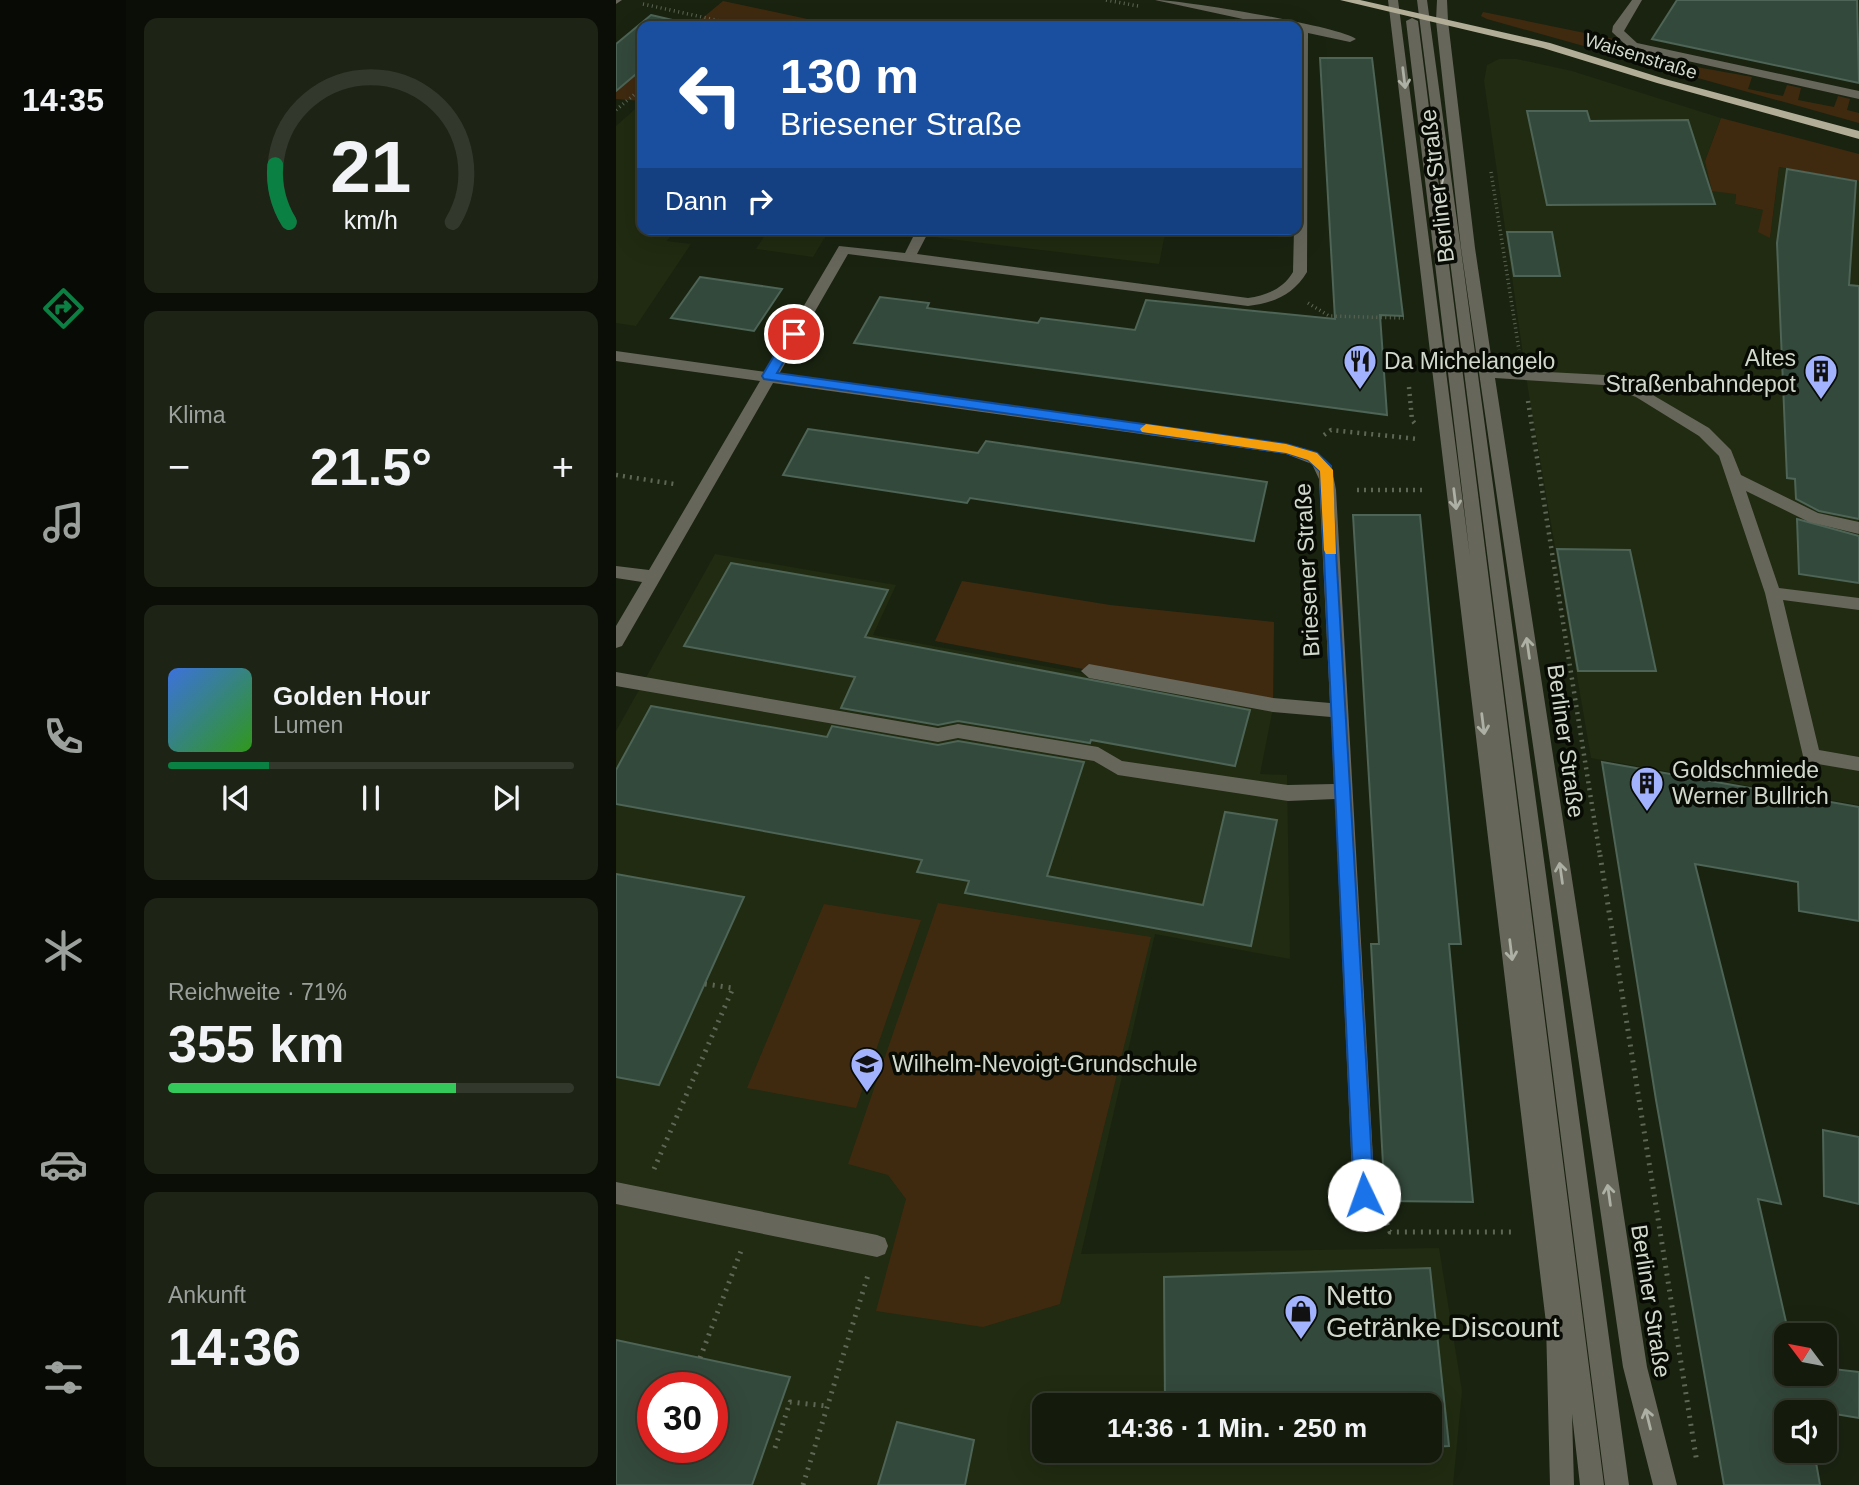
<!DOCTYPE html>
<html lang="de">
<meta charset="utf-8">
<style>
:root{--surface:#141a0c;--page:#1d2315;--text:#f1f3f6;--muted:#9da19d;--line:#33382d;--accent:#0b8043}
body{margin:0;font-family:Arial,sans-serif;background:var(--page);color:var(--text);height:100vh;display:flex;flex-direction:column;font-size:26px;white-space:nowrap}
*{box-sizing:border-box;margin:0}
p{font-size:23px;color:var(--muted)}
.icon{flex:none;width:38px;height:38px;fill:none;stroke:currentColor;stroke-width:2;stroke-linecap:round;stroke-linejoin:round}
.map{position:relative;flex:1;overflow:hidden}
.panel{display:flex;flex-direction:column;gap:18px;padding:18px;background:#0b0e07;width:490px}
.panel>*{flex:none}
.guide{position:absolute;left:21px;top:21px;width:665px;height:214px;border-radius:14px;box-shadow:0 7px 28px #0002,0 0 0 2px var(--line);background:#1a4fa0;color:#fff;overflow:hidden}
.needle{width:46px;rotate:302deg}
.buttons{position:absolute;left:1158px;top:1323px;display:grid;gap:14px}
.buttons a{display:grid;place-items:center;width:63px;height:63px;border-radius:14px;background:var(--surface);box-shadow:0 7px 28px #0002,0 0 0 2px var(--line);font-size:35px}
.speed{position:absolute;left:21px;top:1372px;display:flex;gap:14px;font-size:35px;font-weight:700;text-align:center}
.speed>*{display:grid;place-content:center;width:91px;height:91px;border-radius:50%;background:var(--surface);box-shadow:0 7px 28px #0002,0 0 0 2px var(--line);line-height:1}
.speed .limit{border:10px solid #d22;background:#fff;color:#111}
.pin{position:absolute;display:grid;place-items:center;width:60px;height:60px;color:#fff;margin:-30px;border:4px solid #fff;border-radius:50%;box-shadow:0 2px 7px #0007}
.me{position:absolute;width:77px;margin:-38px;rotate:357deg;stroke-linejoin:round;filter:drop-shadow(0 0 5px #0008)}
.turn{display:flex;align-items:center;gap:24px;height:147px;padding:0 28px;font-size:32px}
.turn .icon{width:91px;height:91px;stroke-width:2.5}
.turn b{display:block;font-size:49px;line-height:60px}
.then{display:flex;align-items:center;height:66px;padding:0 28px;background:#0003;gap:14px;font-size:26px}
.big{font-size:52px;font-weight:700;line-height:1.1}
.panel .card{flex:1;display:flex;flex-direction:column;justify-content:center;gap:10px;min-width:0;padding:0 24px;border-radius:14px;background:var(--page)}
.panel .dial{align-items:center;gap:0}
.dial svg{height:182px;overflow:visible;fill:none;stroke:var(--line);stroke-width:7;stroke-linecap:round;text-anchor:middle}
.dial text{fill:var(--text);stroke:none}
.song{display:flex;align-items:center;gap:21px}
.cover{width:84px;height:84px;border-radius:10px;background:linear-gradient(135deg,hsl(220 70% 55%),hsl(110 70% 35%))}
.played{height:7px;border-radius:4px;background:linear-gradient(90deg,var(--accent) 25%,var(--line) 25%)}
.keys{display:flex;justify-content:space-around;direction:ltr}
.heat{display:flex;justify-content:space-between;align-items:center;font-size:38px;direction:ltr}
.charge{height:10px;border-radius:5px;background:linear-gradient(90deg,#34c759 71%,var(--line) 0)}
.trip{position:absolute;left:416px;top:1393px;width:410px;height:70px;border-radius:14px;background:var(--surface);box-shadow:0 7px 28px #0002,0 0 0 2px var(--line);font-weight:700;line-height:70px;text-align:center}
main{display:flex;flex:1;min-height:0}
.menu{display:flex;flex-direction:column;width:126px;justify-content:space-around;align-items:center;background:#080a05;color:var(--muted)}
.menu .icon{width:49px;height:49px}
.menu .on{color:var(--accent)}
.menu b{font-size:32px;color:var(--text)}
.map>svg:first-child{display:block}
</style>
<main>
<nav class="menu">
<b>14:35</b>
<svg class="icon on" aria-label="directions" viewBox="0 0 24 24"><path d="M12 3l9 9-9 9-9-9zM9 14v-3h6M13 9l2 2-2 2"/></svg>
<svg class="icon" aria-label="music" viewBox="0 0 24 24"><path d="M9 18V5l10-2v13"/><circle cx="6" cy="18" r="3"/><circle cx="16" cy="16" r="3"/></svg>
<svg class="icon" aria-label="phone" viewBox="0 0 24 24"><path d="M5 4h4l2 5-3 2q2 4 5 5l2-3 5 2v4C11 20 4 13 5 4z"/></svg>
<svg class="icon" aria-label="climate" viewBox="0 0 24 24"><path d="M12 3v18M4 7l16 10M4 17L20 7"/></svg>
<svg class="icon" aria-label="car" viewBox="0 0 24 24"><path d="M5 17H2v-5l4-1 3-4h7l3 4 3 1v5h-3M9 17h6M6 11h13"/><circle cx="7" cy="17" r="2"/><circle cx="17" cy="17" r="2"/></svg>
<svg class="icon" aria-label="filters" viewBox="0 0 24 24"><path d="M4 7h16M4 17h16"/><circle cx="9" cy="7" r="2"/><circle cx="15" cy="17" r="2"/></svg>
</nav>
<section class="panel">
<div class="card dial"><svg viewBox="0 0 100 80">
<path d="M14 69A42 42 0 1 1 86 69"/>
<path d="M14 69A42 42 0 0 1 8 44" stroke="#0b8043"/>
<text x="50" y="56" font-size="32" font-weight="700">21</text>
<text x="50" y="72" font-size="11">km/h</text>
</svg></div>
<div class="card"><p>Klima</p>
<div class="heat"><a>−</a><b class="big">21.5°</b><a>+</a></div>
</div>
<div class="card">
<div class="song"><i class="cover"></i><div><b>Golden Hour</b><p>Lumen</p></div></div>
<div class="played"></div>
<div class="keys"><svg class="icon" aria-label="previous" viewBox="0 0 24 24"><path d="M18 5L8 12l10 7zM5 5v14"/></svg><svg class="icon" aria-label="pause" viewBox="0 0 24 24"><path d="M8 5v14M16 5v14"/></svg><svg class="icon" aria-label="next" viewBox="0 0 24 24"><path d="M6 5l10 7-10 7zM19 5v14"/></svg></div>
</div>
<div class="card"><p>Reichweite · 71%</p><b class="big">355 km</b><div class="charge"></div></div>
<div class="card"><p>Ankunft</p><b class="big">14:36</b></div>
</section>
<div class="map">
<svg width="1243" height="1485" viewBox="0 0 1243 1485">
<rect width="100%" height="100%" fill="#1a2310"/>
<path fill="#202b11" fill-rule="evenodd" d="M883,59H901L956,71L1105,118L1089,161L1120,194L1119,204L1147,210L1154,238L1163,167L1243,181V805L975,758L912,389L868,81L871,65Z
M26,103V229H59L51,241L75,244L20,326L0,323V126Z
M153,229H214L197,257L140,249Z
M249,229H550L543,264Z
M99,554L280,585L257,635L657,708L644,774L671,775L674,959L539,934L465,1254L823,1248L846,1391L837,1485H0V731ZM37,1388H96V1447H37ZM429,1405H814V1451H429Z"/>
<path fill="#3f2a10" d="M107,1L224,26H77Z
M867,12L998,39C1022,60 1102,70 1136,77L1132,89L1167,96L1171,85L1185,88L1182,100L1218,107L1222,96L1234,99L1231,110L1243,113V123L871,19L865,16Z
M26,69V101L0,99V91Z
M1105,118L1243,154V181L1163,167L1154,238L1142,232L1147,210L1119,204L1120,194L1096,191L1089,161Z
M346,581L494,605L658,622L657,705L319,641Z
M322,903L535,937L444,1304L367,1327L260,1311L290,1199L272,1175L232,1164Z
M208,904L305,920L240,1108L131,1088Z"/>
<path fill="#33493b" stroke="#4d6456" stroke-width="2" fill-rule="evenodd" d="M1061,0H1241L1243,83L1036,39Z
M35,15L78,25L26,26V69L0,91V44Z
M704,58H756L787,316L764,315L771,415L238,343L264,297L313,303L311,308L422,323L425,318L519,330L530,300L719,319Z
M911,111H971L974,121L1072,120L1099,204L931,205Z
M1171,169L1240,181L1233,285L1243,286V519L1203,511L1180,499L1179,479L1171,478L1161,243Z
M891,232H936L944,276H898Z
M84,277L166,289L138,331L55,318Z
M192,429L362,453L370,441L651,482L638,541L354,498L351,503L167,475Z
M737,515H804L845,944H833L857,1202L769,1201L755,944H763Z
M1181,519L1243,536V583L1183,574Z
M941,549L1014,550L1040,671H962Z
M115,563L272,590L249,637L634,710L619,766L475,740L474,743L342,721L322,725L225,708L239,677L68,646Z
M35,706L211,737L216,726L322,745L342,741L468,762L431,876L587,905L609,812L661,820L635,946L349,893L353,881L301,872L306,860L0,804V770Z
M986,762L1243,807V921L1183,911L1182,882L1079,864L1165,1204L1142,1199L1173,1335L1171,1374H1209V1368L1243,1372V1418L1189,1409L1190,1412H1171V1451H1198L1204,1485H1108L1040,1100Z
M0,874L128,897L43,1085L0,1077Z
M1207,1130L1243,1137V1204L1208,1196Z
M814,1268L833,1446L814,1447V1405H549L548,1277Z
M0,1340L174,1377L136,1485H0ZM37,1388H96V1447H37Z
M281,1422L358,1440L349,1485H262Z"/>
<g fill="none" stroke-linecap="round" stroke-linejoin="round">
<path stroke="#5e6655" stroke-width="3.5" stroke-dasharray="1 3.5" stroke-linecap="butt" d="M490,0L522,6
M27,4L104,21L99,26
M0,110L26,88
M875,172L903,350
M692,303L713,316L788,318"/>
<path stroke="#5e6655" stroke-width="4.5" stroke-dasharray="2 5" stroke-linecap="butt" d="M793,387L796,420L800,425
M912,401L984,856
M708,435L715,430L802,439
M0,475L58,484
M741,490H809"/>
<path stroke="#5e6655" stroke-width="5" stroke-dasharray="2 6" stroke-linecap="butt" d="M984,855L1081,1463
M38,1169L117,988L89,984
M768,1216L774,1232H899
M84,1358L125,1251
M159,1448L174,1402L211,1406
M187,1485L252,1275"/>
<path fill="#67665b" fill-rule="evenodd" d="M0,0H6L0,4Z
M539,0C567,0 722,26 740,39L734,42L692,33L691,272C677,295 658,303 632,306L232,254L163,374L670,444C700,450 716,458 720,490L759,1195L756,1203L748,1206L740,1203L737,1195L719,799L672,801L502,775L478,761L342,738L322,742L0,686V672L322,728L342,724L482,747L506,761L672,785L718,784L715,717L657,712L473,678L465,671L473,664L657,698L714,703L703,479L696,464L670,454L157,383L6,646L0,648V626L26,582L0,578V566L33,570L144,381L0,361V351L149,372L223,246L289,253L301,229H314L301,254L632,298C651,295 667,289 677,272L678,229H681V26H660Z
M772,0H782L854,557L790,21L796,18L802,21L988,1485H964L956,1414L958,1485H934L930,1323Z
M801,0H811L1013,1485H989Z
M821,0H831L832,21L859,248L877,369L989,375L1030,391L1093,428L1115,450L1125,475L1202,513L1243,522V534L1193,522L1130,491L1163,588L1243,598V610L1167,600L1203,750L1243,757V771L1196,763L1190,761L1187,756L1149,593L1103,456L1083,436L1020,397L987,385L879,378L1031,1367L1061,1485H1037L1007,1367L845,248L820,21Z
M1016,0H1026L1008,31L1021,43L1243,91V99L1013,48L996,32L997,26Z
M0,1182L261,1235L269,1238L272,1246L269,1254L261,1257L0,1204Z"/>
<path fill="#b1ad97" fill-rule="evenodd" d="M724,0H744L934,43L1049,79L1243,131V139L1041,83L927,48Z"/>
<path stroke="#b4baad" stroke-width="2" d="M819,210L829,172"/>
</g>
<defs><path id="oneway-shaft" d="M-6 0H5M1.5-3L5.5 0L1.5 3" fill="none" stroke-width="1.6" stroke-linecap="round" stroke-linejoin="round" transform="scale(1.75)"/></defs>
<g stroke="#adb0a4">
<use href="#oneway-shaft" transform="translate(788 78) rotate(83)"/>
<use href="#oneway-shaft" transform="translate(839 499) rotate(83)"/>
<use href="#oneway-shaft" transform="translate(912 648) rotate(-98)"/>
<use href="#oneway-shaft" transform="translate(867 724) rotate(83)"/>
<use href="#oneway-shaft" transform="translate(945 873) rotate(-98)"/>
<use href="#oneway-shaft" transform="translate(895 950) rotate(83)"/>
<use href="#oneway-shaft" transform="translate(993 1195) rotate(-98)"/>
<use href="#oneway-shaft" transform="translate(1032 1419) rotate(-104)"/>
</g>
<path fill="#1a73e8" stroke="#114b97" stroke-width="2" d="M178,330L184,334L161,373L670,444L701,453L715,466L758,1195L755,1201L748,1204L741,1201L738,1195L704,471L692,460L670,453L148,379L146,376L171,334Z"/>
<path fill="#f59e0b" d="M530,424L670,444L701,453L717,470L720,554H710L708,550L704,471L692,460L670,453L526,432L524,429Z"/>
<defs>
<symbol id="restaurant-pin" viewBox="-11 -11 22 30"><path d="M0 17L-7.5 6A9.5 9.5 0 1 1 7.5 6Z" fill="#a2b2fd" stroke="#070b04"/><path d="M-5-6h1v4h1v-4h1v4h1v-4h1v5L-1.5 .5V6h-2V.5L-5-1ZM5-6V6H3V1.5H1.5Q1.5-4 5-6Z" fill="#111"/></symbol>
<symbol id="building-pin" viewBox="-11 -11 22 30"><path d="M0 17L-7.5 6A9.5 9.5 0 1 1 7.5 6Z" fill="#a2b2fd" stroke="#070b04"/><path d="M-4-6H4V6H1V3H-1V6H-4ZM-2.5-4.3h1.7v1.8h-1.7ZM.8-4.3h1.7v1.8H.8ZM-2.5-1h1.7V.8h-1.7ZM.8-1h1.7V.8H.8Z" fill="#111"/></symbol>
<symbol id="school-pin" viewBox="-11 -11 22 30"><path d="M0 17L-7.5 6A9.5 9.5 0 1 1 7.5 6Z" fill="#a2b2fd" stroke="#070b04"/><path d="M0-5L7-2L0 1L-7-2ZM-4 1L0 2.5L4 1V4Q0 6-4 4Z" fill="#111"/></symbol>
<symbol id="shop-pin" viewBox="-11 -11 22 30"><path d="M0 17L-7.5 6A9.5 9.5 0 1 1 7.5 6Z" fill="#a2b2fd" stroke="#070b04"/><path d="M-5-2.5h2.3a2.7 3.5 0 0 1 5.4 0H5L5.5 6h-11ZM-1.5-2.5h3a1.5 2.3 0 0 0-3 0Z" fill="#111"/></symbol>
</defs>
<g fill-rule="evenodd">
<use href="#restaurant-pin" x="725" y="342" width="38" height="52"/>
<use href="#building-pin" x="1186" y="352" width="38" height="52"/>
<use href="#building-pin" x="1012" y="764" width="38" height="52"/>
<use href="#school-pin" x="232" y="1045" width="38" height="52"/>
<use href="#shop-pin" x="666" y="1292" width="38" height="52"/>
</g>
<g text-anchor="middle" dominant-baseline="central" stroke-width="7" stroke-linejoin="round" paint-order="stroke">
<g font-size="19" fill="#d2d8cc" stroke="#070b04">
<text transform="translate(1025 56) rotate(17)">Waisenstraße</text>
</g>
<g font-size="23" fill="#d2d8cc" stroke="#070b04">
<text transform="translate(821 186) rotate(-97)">Berliner Straße</text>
<text transform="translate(691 570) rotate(-93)">Briesener Straße</text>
<text transform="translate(950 741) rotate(82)">Berliner Straße</text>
<text transform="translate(1035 1301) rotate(81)">Berliner Straße</text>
</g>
<g font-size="23" fill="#d2d8cc" stroke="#070b04" text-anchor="start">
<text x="1180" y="358" text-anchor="end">Altes<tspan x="1180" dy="26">Straßenbahndepot</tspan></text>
<text x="768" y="361">Da Michelangelo</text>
<text x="1056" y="770">Goldschmiede<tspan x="1056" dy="26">Werner Bullrich</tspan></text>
<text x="276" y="1064">Wilhelm-Nevoigt-Grundschule</text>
</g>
<g font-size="28" fill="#d2d8cc" stroke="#070b04" text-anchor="start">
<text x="710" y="1295">Netto<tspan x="710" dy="32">Getränke-Discount</tspan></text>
</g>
</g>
</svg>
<div class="buttons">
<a><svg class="needle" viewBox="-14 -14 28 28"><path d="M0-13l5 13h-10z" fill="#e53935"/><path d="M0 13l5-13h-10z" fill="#9da19d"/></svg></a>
<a><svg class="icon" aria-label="sound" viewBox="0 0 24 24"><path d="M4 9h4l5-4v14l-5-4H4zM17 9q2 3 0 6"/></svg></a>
</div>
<div class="speed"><div class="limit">30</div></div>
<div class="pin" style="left:178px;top:334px;background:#d93025"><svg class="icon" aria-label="arrive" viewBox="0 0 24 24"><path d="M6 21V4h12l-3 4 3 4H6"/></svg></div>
<svg class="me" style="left:748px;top:1195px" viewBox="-20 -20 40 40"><circle r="19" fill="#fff"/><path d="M0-13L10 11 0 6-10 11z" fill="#1a73e8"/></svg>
<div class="trip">14:36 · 1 Min. · 250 m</div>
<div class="guide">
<div class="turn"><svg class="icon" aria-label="left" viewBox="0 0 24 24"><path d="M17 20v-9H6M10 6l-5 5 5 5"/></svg><div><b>130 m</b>Briesener Straße</div></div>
<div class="then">Dann<svg class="icon" aria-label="right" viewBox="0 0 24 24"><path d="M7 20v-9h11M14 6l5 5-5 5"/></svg></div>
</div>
</div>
</main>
